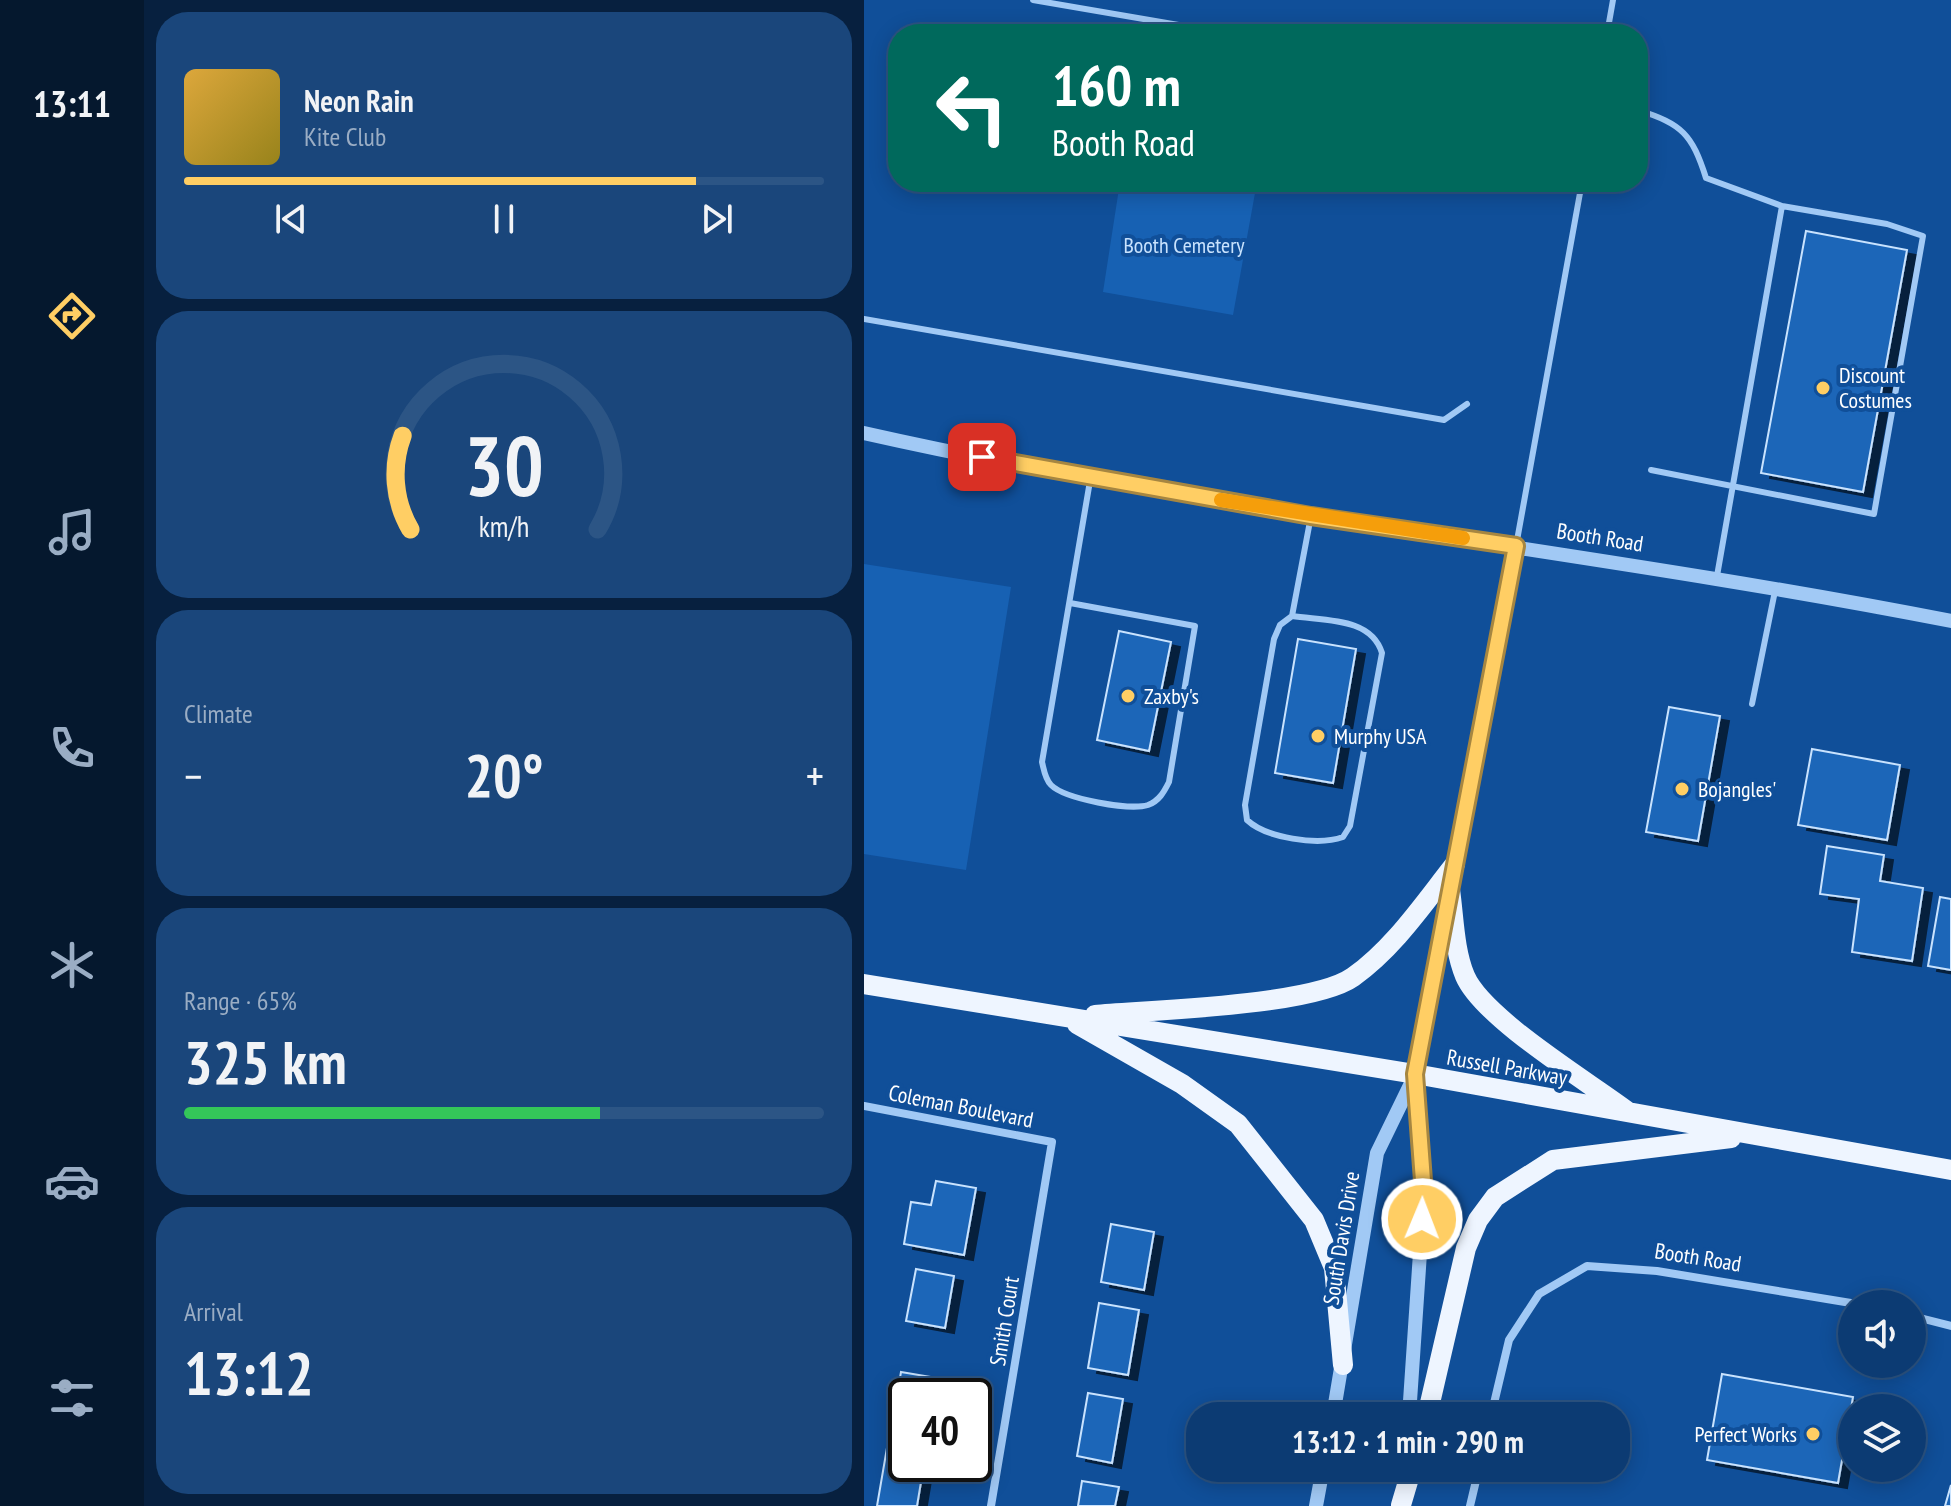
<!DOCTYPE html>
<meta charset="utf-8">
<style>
:root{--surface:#0c3b73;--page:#1a467b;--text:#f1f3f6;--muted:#9aadc4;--line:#2c5585;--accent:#ffce64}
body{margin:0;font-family:"PT Sans Narrow",sans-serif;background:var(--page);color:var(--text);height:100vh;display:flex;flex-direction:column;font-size:30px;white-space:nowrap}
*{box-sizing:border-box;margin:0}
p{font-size:26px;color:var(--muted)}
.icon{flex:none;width:44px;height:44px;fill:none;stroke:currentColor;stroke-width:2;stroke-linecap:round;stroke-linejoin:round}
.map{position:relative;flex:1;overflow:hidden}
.details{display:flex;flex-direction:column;gap:12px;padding:12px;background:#07203f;width:720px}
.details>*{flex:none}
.guide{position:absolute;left:24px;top:24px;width:760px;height:168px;border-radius:32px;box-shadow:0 4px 20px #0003,0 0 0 2px var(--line);background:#00695c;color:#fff;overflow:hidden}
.controls{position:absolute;left:974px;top:1290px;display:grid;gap:16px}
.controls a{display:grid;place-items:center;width:88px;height:88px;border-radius:50%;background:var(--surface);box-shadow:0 4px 20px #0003,0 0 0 2px var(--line);font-size:40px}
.speed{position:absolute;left:24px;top:1378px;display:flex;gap:16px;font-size:40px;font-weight:700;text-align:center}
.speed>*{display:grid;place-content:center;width:104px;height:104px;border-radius:50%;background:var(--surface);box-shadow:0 4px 20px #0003,0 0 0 2px var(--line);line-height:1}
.speed .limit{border:4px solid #111;border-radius:12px;background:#fff;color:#111}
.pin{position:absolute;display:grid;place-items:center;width:68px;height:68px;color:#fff;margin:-34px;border-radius:16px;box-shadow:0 4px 12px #0006}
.me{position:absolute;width:88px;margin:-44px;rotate:1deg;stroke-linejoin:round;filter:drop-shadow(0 0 6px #0008)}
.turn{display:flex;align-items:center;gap:28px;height:168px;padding:0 32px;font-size:36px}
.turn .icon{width:104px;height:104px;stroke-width:2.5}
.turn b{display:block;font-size:56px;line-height:68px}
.big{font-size:60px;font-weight:600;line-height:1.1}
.details .widget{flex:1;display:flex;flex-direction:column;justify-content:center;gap:12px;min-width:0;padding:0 28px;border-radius:32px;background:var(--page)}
.details .dial{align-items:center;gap:0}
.dial svg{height:208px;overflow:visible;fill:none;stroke:var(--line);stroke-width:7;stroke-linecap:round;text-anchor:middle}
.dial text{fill:var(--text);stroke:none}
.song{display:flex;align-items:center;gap:24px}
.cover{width:96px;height:96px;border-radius:12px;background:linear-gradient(135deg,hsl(40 70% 55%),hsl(50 70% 35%))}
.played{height:8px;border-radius:4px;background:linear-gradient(90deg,var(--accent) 80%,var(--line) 80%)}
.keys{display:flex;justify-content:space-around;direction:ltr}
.heat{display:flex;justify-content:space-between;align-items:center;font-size:44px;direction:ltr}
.charge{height:12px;border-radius:6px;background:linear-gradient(90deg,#34c759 65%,var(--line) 0)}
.trip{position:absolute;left:322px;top:1402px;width:444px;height:80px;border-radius:32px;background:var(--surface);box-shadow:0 4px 20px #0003,0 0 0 2px var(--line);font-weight:600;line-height:80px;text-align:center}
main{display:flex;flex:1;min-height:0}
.dock{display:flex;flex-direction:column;width:144px;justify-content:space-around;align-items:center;background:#05182e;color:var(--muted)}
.dock .icon{width:56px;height:56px}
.dock .on{color:var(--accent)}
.dock b{font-size:36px;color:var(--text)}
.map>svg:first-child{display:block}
</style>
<main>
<nav class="dock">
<b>13:11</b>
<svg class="icon on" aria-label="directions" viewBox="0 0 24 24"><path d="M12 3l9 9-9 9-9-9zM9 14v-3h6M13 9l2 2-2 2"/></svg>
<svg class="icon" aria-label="music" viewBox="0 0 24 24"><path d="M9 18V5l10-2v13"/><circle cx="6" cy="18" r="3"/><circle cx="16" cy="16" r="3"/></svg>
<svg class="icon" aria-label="phone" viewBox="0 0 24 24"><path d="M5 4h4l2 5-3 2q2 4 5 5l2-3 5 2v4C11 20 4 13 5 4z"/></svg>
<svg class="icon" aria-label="climate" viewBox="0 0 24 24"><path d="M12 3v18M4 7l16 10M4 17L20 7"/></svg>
<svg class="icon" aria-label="car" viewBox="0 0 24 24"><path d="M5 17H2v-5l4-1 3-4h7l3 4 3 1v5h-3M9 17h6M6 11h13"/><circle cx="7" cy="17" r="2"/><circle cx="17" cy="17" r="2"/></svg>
<svg class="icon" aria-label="filters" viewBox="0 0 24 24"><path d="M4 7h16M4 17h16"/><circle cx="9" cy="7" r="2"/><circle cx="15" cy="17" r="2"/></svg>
</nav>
<section class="details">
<div class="widget">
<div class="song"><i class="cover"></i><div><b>Neon Rain</b><p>Kite Club</p></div></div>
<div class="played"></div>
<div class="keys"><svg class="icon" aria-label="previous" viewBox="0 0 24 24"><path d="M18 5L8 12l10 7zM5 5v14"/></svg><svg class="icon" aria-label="pause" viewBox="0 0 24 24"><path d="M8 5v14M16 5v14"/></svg><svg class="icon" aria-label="next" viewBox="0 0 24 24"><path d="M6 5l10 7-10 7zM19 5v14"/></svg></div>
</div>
<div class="widget dial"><svg viewBox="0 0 100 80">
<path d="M14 69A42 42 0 1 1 86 69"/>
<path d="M14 69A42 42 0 0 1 11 33" stroke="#ffce64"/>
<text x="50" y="56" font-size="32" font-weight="700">30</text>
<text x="50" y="72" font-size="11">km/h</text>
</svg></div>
<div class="widget"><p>Climate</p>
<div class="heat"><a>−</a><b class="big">20°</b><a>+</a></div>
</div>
<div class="widget"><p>Range · 65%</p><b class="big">325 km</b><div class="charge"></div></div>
<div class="widget"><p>Arrival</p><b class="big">13:12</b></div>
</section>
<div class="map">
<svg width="1087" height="1506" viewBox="0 0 1087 1506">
<defs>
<filter id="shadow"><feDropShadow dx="9" dy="5" stdDeviation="0" flood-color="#0009"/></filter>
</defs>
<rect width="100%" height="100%" fill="#104f99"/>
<path fill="#1761b3" d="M256,182H393L369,315L239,292Z
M0,564L147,587L102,870L0,854Z"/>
<path fill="#1d66b8" stroke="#c9e3fe" stroke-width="2" filter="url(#shadow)" d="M942,231L1043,250L999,492L897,473Z
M255,631L307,642L285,751L233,740Z
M434,639L492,649L469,783L411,773Z
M805,707L856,716L834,841L782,832Z
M948,749L1036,765L1023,840L934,825Z
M963,846L1020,855L1016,881L1059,888L1048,961L988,952L995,899L956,894Z
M1076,897L1087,899V970L1064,966Z
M72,1181L112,1188L100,1255L40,1244L47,1202L67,1205Z
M247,1224L290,1232L280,1290L237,1282Z
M52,1269L90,1276L81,1328L42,1321Z
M235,1303L275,1310L264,1375L224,1368Z
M37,1372L79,1379L76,1396H42V1414L30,1412Z
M858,1374L989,1397L974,1483L843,1460Z
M224,1393L259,1399L248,1463L213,1456Z
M24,1442L42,1445V1464H60L53,1506H13Z
M218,1481L255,1487L251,1506H214Z
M1087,1485V1506H1081Z"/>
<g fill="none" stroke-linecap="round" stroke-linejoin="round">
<path stroke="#a1c9f5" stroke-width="6" d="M169,0L367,34
M743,34L749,0
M774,110C818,124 828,134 842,178L918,206L1023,224L1059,236L1010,514L787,470
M0,319L580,420L603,404
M652,546L718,182
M853,576L918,206
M206,603L331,626L305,782C300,792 295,801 284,805C266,811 201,799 187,785C181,779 180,770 178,762L226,481
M428,616C461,621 507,617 518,653L486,826L479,837C454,846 402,838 383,820L381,805L410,639L416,625L428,616L447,516
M888,704L911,591"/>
<path stroke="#a1c9f5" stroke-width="8" d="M0,1106L188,1142L127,1506
M1048,1316L1087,1326
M627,1416L645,1340L675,1294L723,1266L793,1271L993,1304
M606,1506L615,1468"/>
<path stroke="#a1c9f5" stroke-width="14" d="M0,433C359,514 726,550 1087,621
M590,872L652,546
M469,1416L513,1153L551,1075
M545,1416L560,1194L551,1074L583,908
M452,1506L459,1468"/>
<path stroke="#eef5ff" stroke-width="20" d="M586,890C590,917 590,950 601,976C619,1018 723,1081 763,1111
M0,984L551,1074L1087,1170
M231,1015C287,1010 448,1006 489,977C530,948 560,903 591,864
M213,1024L318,1084L374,1124L450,1220L470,1268L479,1365
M563,1416L602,1248L614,1220L631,1197L689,1160L867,1138
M537,1505L548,1468"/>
</g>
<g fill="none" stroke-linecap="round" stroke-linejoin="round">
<defs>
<path id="route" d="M118,457L447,516L652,546L551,1074L560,1194L558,1219"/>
</defs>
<use href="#route" stroke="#a68641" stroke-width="20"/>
<use href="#route" stroke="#ffce64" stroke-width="14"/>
<path stroke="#f59e0b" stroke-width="14" d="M357,500L599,538"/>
</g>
<g fill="#ffce64" stroke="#104f99" stroke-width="3">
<circle cx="959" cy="388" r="8"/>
<circle cx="264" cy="696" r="8"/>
<circle cx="454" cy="736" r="8"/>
<circle cx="818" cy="789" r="8"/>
<circle cx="949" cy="1434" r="8"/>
</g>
<g text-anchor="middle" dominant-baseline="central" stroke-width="8" stroke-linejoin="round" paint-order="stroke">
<g font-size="22" fill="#c9e3fe" stroke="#104f99">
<text x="320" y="245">Booth Cemetery</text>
</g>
<g font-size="22" fill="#fff" stroke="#104f99" text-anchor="start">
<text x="975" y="375">Discount<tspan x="975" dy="25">Costumes</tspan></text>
<text x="280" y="696">Zaxby's</text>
<text x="470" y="736">Murphy USA</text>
<text x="834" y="789">Bojangles'</text>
<text x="933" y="1434" text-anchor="end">Perfect Works</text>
</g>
<g font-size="22" fill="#fff" stroke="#104f99">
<text transform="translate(736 537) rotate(9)">Booth Road</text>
<text transform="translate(643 1067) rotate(10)">Russell Parkway</text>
<text transform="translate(97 1106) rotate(11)">Coleman Boulevard</text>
<text transform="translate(477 1238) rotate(-81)">South Davis Drive</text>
<text transform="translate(834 1257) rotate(9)">Booth Road</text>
<text transform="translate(140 1321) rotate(-81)">Smith Court</text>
</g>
</g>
</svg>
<div class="controls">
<a><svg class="icon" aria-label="sound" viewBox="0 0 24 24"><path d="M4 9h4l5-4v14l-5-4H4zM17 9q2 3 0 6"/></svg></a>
<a><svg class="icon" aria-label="layers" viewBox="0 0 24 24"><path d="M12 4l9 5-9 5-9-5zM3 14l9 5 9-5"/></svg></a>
</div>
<div class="speed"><div class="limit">40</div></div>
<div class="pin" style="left:118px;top:457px;background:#d93025"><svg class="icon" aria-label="arrive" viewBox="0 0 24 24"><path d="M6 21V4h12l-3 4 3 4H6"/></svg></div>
<svg class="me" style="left:558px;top:1219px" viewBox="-20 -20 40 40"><circle r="17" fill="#ffce64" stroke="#fff" stroke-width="3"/><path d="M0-11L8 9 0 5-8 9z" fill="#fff"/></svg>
<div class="trip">13:12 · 1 min · 290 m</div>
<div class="guide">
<div class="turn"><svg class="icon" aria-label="left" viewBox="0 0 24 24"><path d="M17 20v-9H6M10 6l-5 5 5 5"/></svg><div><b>160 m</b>Booth Road</div></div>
</div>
</div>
</main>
